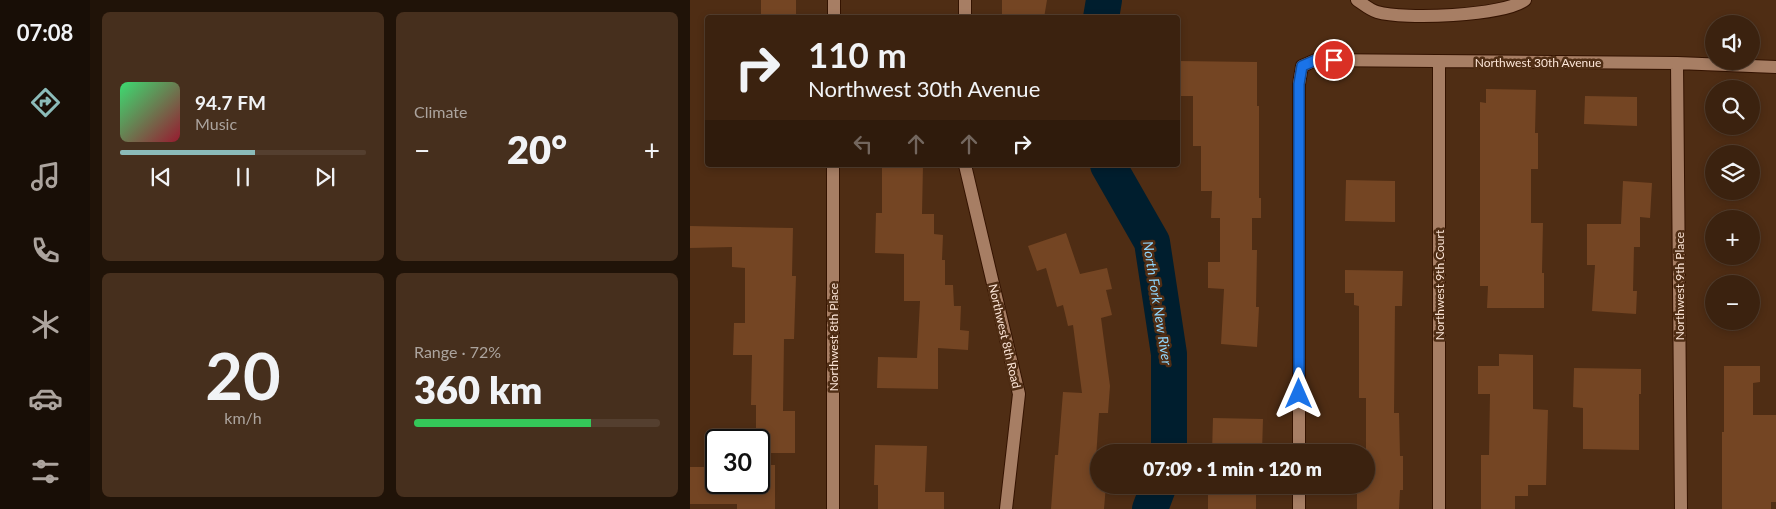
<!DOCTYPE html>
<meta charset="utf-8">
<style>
:root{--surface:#3b220f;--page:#462f1d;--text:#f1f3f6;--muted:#aca49e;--line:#543f2f;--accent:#8bbbb9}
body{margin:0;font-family:Lato,sans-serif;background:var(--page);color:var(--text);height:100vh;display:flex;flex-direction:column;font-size:19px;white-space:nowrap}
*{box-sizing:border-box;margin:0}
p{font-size:16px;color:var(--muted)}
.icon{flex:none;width:28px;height:28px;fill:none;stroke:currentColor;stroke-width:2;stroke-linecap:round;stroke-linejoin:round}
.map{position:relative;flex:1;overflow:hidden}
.sheet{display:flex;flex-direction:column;gap:12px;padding:12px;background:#201308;width:600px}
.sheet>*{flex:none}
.hud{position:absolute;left:15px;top:15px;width:475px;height:152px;border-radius:5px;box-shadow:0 2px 8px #0003,0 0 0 1px var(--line);background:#3b220f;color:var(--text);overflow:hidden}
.fabs{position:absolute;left:1015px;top:15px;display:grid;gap:10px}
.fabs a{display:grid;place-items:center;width:55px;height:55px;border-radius:50%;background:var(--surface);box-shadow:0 2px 8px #0003,0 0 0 1px var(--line);font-size:25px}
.speed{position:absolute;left:15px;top:429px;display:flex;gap:10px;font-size:25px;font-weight:700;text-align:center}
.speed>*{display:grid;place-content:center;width:65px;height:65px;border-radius:50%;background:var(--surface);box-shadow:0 2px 8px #0003,0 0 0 1px var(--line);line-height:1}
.speed .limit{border:2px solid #111;border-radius:8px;background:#fff;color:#111}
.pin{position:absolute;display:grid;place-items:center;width:42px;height:42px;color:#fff;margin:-21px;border:2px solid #fff;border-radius:50%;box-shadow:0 1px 5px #0007}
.me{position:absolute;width:55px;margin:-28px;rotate:0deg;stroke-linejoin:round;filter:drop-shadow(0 0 4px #0008)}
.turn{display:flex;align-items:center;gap:18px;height:105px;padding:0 20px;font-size:22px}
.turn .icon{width:65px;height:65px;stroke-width:2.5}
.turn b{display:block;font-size:35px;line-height:42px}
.lanes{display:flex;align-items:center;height:48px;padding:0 20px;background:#0003;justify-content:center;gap:25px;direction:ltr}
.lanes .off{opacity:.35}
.big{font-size:38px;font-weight:800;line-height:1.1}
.sheet .card{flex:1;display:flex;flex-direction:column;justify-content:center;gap:8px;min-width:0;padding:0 18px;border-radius:8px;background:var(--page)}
.sheet .dial{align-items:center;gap:0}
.dial b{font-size:65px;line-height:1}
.song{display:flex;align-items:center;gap:15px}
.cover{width:60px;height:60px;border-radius:8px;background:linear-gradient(135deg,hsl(140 70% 55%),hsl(350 70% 35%))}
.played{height:5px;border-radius:2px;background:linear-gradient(90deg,var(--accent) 55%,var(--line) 55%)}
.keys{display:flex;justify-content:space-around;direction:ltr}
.heat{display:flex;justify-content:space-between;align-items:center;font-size:28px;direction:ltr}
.charge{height:8px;border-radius:4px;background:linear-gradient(90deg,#34c759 72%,var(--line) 0)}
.sheet .tiles{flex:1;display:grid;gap:12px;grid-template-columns:repeat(2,1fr)}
.trip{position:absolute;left:400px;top:444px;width:285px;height:50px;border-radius:25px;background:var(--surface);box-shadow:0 2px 8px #0003,0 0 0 1px var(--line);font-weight:800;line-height:50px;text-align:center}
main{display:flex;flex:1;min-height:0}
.dock{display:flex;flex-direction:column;width:90px;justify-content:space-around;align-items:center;background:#180e06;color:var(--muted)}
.dock .icon{width:35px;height:35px}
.dock .on{color:var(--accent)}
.dock b{font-size:22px;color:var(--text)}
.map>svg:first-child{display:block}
</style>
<main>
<nav class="dock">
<b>07:08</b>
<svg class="icon on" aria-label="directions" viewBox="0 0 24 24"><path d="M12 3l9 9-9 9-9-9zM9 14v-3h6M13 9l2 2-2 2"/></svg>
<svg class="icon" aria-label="music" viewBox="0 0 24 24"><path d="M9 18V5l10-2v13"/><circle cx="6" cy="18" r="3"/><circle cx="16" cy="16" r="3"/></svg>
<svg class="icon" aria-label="phone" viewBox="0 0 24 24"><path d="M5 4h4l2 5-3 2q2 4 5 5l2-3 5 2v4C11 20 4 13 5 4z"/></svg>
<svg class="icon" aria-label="climate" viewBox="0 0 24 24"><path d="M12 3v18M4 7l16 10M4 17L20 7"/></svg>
<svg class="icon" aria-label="car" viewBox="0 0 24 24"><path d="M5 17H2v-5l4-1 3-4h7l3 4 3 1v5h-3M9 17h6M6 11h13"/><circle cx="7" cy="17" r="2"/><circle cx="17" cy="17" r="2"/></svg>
<svg class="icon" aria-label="filters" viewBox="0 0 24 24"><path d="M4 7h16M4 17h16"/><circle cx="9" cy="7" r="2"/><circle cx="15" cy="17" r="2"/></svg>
</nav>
<section class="sheet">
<div class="tiles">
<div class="card">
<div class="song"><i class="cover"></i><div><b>94.7 FM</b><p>Music</p></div></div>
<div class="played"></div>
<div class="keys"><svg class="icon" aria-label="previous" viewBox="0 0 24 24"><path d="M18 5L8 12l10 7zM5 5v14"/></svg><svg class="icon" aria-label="pause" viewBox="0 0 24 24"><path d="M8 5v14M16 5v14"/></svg><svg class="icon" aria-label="next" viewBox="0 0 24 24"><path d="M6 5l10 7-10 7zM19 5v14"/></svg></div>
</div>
<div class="card"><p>Climate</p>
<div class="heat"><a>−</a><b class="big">20°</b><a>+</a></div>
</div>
<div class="card dial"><b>20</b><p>km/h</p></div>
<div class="card"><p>Range · 72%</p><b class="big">360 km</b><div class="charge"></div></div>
</div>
</section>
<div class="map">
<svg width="1086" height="509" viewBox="0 0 1086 509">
<rect width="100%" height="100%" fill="#4f2d14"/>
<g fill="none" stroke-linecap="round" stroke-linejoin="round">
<path stroke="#001e2e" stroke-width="36" d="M411,18L414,0
M418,165L462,242L479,354V452
M460,509L469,485"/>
</g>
<path fill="#744523" d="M71,0H106V18H71Z
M312,0H357L354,18H312Z
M488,61L567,62V106H569V198H571V218H562V250H567L566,307H569L567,347L531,344L534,289L518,288V262H530V218H521L522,191H511V146H503V96H488Z
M796,89L846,90L845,133H848V169H841V223H853L852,273H854V308H797L798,286H790V102L796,103Z
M895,96L947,97V126L894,124Z
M192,165H233L232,214H244V234L253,235L252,260H255V285H263L264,306H271L270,330L279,331L278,350L248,348V389L187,388L188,357L227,358L230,301H214V254L185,253L186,213H192Z
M656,180L705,181V222L655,221Z
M933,181L962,183L960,218L950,217V247H944L943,291H947L946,314L902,311L905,265H897V224H931Z
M0,226L103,228L102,276H106L104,339H94L93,411H105V453H75V435L66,434V405H61L62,355H43L44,323H55V268L42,267V247L0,248Z
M376,233L390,274L417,268L422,289L416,290L422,315L411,318L420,386L418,413H409L406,458H409V485H416L414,509H361L365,455H368L373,392L392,393L383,325L378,326L373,305L367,307L356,268L347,271L338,246Z
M655,270L713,271L712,306H705L704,413H709L710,456H713V490H710L709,509H667V485H676V398H669V306L664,305V293H655Z
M809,354L843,355V409L858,410L856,485H838V496H825V509H791V455H799L800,394H788V366H809Z
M1034,366H1070V382L1063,383V415H1086V502H1081V509H1032V432H1034Z
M884,368L951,369V394H949V450L893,449V408L883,407Z
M523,418L573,419L572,452H522Z
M185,445L237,446L235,492H254V509H188V485H184Z
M69,465H85V509H47V504H0V467H17V482H69Z
M518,487H566V509H518Z"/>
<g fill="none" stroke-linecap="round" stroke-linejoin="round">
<defs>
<path id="minor" d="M667,0C673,4 680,10 687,12C714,20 813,16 835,0
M144,18V0
M275,18V0
M987,63L991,509
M275,165L329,394L316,509
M609,452V84L612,66L626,60L987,63L1086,67
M609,485V509
M143,509V165
M749,509V62"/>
</defs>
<use href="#minor" stroke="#341300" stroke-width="14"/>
<use href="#minor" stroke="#a77e64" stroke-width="12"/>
</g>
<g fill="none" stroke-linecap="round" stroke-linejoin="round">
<defs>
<path id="route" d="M609,394V84L612,66L626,60H644"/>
</defs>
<use href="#route" stroke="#114b97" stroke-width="12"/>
<use href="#route" stroke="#1a73e8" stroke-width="9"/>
</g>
<g text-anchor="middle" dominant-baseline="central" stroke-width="5" stroke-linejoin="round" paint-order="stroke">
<g font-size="12" fill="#fce5d7" stroke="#4f2d14">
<text x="848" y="62">Northwest 30th Avenue</text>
<text transform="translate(749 285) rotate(-90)">Northwest 9th Court</text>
<text transform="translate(989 286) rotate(-90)">Northwest 9th Place</text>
<text transform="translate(315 336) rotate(77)">Northwest 8th Road</text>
<text transform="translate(143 337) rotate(-90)">Northwest 8th Place</text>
</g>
<g font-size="14" font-style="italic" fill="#90d6fd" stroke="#4f2d14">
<text transform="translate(468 303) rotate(81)">North Fork New River</text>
</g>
</g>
</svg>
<div class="fabs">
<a><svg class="icon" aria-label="sound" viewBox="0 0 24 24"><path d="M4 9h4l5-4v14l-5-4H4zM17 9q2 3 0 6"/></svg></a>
<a><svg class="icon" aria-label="search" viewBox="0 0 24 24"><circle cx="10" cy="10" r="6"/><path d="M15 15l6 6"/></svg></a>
<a><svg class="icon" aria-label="layers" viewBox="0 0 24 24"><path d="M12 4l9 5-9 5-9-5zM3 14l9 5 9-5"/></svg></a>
<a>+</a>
<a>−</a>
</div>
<div class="speed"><div class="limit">30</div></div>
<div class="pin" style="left:644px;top:60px;background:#d93025"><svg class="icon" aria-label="arrive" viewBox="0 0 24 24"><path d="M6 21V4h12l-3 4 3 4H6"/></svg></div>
<svg class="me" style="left:609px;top:394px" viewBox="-20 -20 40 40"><path d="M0-17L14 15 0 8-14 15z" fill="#1a73e8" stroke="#fff" stroke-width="4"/></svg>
<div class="trip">07:09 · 1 min · 120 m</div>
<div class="hud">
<div class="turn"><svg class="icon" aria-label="right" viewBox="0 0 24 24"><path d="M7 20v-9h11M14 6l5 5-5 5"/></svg><div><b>110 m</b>Northwest 30th Avenue</div></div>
<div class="lanes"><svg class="icon off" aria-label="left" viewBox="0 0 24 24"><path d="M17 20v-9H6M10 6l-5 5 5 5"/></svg><svg class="icon off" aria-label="ahead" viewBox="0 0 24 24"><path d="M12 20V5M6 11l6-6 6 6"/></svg><svg class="icon off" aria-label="ahead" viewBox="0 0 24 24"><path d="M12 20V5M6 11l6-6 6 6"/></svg><svg class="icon" aria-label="right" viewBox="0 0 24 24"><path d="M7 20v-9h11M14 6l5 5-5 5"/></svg></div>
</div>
</div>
</main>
